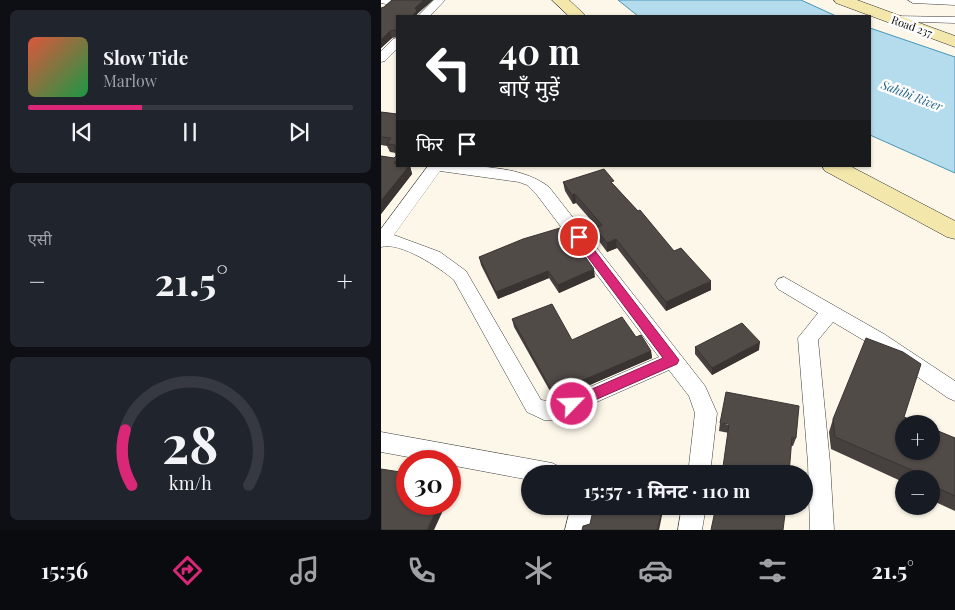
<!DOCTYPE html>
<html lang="hi">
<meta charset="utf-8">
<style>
:root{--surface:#171b24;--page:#20242c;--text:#f1f3f6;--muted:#9ea1a6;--line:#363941;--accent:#db2777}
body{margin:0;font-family:"Playfair Display","Noto Sans Devanagari",serif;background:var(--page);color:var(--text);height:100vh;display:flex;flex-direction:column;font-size:19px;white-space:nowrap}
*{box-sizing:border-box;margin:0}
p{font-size:16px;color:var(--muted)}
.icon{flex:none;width:28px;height:28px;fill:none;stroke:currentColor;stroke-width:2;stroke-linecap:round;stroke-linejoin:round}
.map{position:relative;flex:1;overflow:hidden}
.sheet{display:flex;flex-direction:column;gap:10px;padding:10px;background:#0d0f14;width:381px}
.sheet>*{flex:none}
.hud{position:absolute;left:15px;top:15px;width:475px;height:152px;border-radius:0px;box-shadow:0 1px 4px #0004;background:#202124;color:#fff;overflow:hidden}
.controls{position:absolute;left:514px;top:415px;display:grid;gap:10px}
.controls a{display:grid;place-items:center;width:45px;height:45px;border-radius:50%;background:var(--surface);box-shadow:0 1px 4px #0004;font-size:25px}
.speed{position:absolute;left:15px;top:450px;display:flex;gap:10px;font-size:25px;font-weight:700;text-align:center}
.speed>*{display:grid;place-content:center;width:65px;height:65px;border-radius:50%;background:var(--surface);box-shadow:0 1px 4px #0004;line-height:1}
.speed .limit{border:8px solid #d22;background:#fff;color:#111}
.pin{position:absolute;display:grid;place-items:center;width:42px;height:42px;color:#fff;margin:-21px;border:2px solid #fff;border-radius:50%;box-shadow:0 1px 5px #0007}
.me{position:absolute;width:55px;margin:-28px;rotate:66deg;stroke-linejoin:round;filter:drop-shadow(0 0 4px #0008)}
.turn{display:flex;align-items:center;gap:18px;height:105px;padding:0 20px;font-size:22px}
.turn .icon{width:65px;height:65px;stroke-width:2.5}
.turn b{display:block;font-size:35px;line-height:42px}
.then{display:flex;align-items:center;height:48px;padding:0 20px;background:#0003;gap:10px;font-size:19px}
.big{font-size:38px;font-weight:700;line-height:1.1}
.sheet .tile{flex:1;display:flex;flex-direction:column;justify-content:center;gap:8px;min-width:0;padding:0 18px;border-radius:8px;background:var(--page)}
.sheet .dial{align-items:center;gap:0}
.dial svg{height:130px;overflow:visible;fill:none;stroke:var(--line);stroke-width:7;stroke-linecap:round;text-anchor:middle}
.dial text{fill:var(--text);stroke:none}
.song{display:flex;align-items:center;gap:15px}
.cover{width:60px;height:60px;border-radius:8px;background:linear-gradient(135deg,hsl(10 70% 55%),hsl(140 70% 35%))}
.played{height:5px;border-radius:2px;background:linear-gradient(90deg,var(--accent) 35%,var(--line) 35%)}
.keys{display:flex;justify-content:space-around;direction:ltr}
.heat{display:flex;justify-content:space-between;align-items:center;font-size:28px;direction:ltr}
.trip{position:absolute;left:140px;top:465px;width:292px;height:50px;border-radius:25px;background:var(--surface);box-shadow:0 1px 4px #0004;font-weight:700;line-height:50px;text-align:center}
.tab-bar{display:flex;height:80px;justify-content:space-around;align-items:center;background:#090b0e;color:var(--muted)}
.tab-bar .icon{width:35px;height:35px}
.tab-bar .selected{color:var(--accent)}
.tab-bar b{font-size:22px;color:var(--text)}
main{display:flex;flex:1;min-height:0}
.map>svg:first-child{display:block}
</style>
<main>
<section class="sheet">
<div class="tile">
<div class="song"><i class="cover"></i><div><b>Slow Tide</b><p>Marlow</p></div></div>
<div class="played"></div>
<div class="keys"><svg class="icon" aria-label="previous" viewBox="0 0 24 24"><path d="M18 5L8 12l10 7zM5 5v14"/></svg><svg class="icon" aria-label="pause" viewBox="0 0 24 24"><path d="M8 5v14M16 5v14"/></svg><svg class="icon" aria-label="next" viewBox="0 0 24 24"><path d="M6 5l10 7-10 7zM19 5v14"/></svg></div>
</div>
<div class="tile"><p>एसी</p>
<div class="heat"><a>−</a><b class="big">21.5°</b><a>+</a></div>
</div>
<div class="tile dial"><svg viewBox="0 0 100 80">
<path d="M14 69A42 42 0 1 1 86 69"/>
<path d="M14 69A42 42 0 0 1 10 35" stroke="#db2777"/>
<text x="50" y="56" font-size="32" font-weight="700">28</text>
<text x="50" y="72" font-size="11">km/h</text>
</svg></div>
</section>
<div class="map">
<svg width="574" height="530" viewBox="0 0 574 530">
<rect width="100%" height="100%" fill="#fcf7e9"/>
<path fill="#b5dced" stroke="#4595ba" d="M237,0H420L455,16H257Z
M489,28L574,57V173L489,135Z"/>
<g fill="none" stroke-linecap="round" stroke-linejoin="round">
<defs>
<path id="street" d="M0,0H14L16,2L10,5L0,3Z
M53,0H64L49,16H37Z
M527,0H574V5L532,3Z
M512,16L574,17V23L508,21L506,19Z
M16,38V49L4,61L0,62V51L12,39Z
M47,166C85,166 137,163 168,187L324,386L336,413L329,474H307L314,413L308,396L288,370L175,420H163L146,412L73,280C59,268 19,241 0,247V229ZM59,171L138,182L146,185L156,195L278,357L174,402L160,400L85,271L59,252L13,235Z
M403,277L503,334L574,381V401L567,398L489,344L452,322L437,340L449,463L453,530H429L427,463L417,338L437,313L397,289L394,284L397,279Z
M0,432L171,463L179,467L182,474H149V480L69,465V461H49L0,452Z
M190,506H214L208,530H184Z
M301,506H325L321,530H297Z"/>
<path id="secondary" d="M171,0H188L205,16H188Z
M453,0H476L574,36V47L455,3Z
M441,166H469L574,221V239L566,237L444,171Z"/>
</defs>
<use href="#street" stroke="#3d3d3d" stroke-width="1"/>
<use href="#secondary" stroke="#2c2c2c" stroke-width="1"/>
<use href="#street" fill="#fff" fill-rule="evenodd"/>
<use href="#secondary" fill="#f4e7ac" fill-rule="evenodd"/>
</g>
<path fill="#46403e" d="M11,0H52L36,14L16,16V37L11,38L0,48L3,7Z
M0,112L16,114V166H29L31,174L0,214V156L13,158L15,156V153L9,152L6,146L0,145Z
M182,182L233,185L293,251L330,290L285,311L236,248L226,252L215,237L214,228L216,227L195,203L192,204L184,191Z
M98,257L197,258L214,277L178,293L168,278L117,299L100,265Z
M131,319L191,340L255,337L270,351L271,358L174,400L133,327Z
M314,347L378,350L331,375L314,354Z
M523,417L574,438V511L550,500V479H522V482L450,449L448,432L452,419Z
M339,423L415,438L412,446L338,431Z"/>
<path fill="#393432" d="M43,0H52L36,14L37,16H31L34,8Z
M9,31L11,38L0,48V40Z
M28,166H29L31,174L0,214V201Z
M194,194L195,203L192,204L191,195Z
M235,239L236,248L226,252V243Z
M213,269L214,277L178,293L177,285Z
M167,271L168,278L117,299L115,292Z
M330,281V290L285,311V302Z
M379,342L378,350L331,375V368Z
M270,351L271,358L174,400L172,393Z
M69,481L72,487L69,494Z
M58,504H65L53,530H46Z
M282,506H283L278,530H276Z"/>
<path fill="#514b48" stroke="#393432" d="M11,0H43L34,8L36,11L31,16H16V30L9,31L0,40V8L3,7Z
M0,112L16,114V160L13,163L16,164V166H28L0,201V156L13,158L15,156L14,145L6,144L10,138L0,137Z
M223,169L233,181L230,182L257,211L259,210L293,251L300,248L330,281L285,302L235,239L226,243L214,228L221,225L194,194L191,195L182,182Z
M179,228L197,258L203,255L213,269L177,285L167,271L115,292L98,257L142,239Z
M171,304L191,340L241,317L255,337L260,335L270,351L172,393L131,319Z
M361,323L379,342L331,368L314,347Z
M485,338L522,352L540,364L523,417L540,424H522V451H550V428L574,438V496L550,485V479H539L540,474L454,437L452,419Z
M345,392L418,406L415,438L411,437L408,474H341L348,424L339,423Z
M0,469L26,473V504H58L46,530H0Z
M213,506H282L276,530H201L202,526L209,524Z
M335,506H405L402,530H330Z"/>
<path fill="#db2777" stroke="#8e194d" d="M198,233L201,234L298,360L296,364L191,410L186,408L184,404L186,400L282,358L194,240L192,237L194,234Z"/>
<g text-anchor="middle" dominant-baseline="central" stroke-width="5" stroke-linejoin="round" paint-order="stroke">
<g font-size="11" fill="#0a0a0a" stroke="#fff">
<text transform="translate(531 26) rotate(20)">Road 237</text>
</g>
<g font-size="12" font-style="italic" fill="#25668a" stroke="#fff">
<text transform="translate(531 95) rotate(21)">Sahibi River</text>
</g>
</g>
</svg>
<div class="controls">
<a>+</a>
<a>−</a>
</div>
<div class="speed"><div class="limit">30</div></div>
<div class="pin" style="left:198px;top:237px;background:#d93025"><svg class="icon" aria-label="arrive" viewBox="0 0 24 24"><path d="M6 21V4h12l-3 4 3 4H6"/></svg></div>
<svg class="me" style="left:191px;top:404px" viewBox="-20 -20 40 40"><circle r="17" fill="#db2777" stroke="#fff" stroke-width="3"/><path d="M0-11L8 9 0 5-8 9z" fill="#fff"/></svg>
<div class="trip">15:57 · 1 मिनट · 110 m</div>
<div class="hud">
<div class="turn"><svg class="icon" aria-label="left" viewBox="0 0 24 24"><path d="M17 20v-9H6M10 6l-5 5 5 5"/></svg><div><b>40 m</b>बाएँ मुड़ें</div></div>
<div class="then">फिर<svg class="icon" aria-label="arrive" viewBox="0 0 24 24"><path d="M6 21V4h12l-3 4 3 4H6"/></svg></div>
</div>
</div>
</main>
<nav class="tab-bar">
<b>15:56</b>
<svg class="icon selected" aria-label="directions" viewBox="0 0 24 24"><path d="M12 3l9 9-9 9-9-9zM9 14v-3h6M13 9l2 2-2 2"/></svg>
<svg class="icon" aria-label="music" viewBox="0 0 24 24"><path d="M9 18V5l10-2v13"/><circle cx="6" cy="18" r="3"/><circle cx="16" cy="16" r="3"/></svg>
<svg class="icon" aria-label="phone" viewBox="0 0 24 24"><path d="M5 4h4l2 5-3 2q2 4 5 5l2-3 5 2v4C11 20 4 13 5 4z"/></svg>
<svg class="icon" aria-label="climate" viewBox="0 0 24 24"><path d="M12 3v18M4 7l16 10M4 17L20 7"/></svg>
<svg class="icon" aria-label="car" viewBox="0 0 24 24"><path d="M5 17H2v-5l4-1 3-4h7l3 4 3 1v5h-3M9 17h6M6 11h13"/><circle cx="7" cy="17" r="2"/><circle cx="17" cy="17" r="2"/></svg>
<svg class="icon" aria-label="filters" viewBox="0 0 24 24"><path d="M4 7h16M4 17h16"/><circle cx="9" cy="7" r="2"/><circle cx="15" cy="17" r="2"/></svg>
<b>21.5°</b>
</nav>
